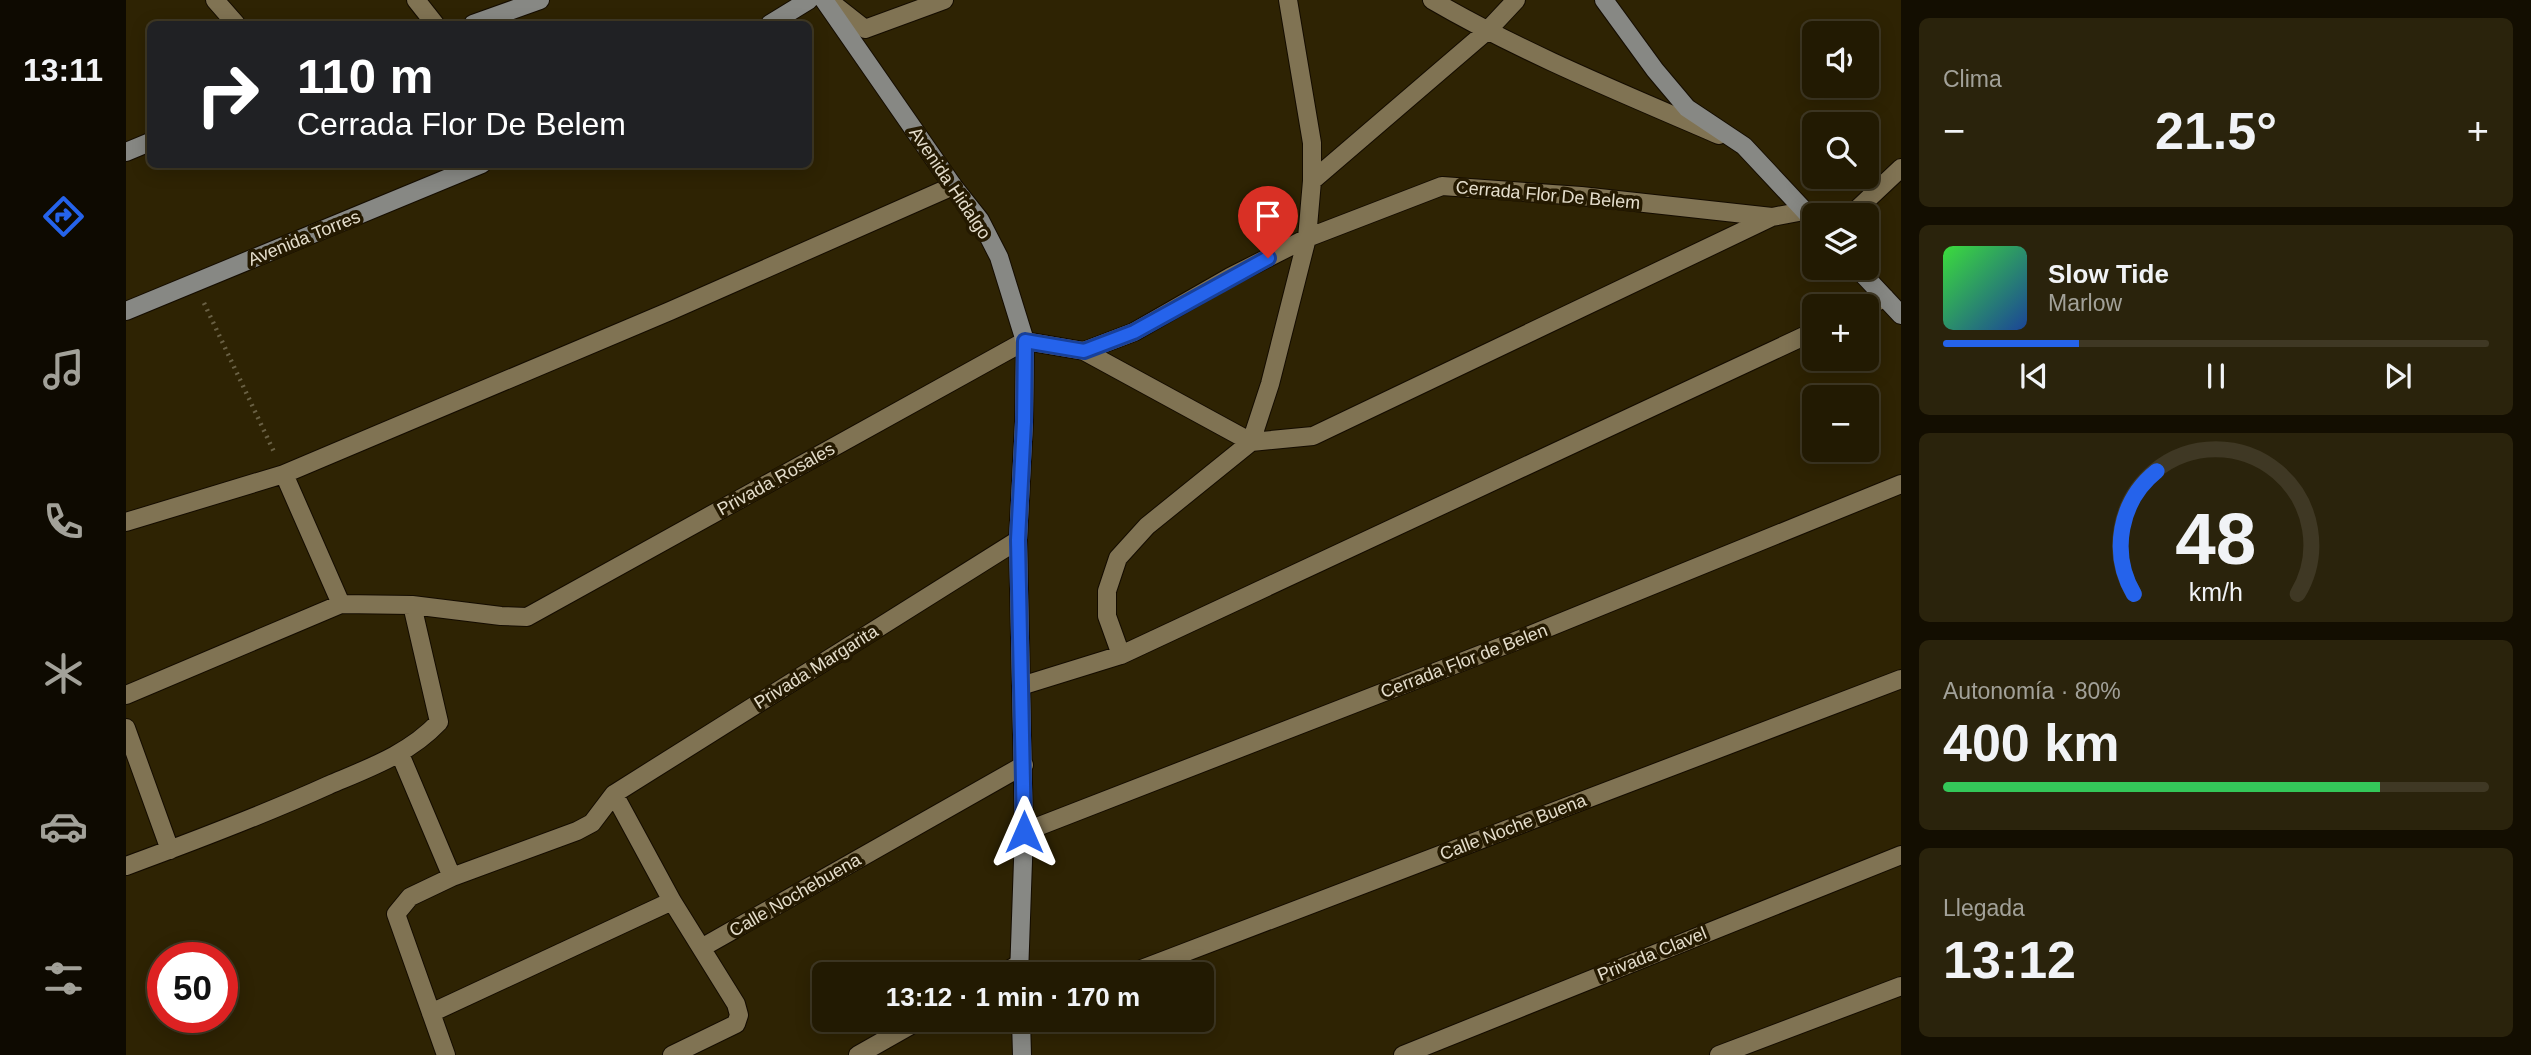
<!DOCTYPE html>
<html lang="es">
<meta charset="utf-8">
<style>
:root{--surface:#221a02;--page:#2a230c;--text:#f1f3f6;--muted:#a2a199;--line:#3f3824;--accent:#2563eb}
body{margin:0;font-family:Helvetica,sans-serif;background:var(--page);color:var(--text);height:100vh;display:flex;flex-direction:column;font-size:26px;white-space:nowrap}
*{box-sizing:border-box;margin:0}
p{font-size:23px;color:var(--muted)}
.icon{flex:none;width:38px;height:38px;fill:none;stroke:currentColor;stroke-width:2;stroke-linecap:round;stroke-linejoin:round}
.map{position:relative;flex:1;overflow:hidden}
.panel{display:flex;flex-direction:column;gap:18px;padding:18px;background:#130e01;width:630px}
.panel>*{flex:none}
.hud{position:absolute;left:21px;top:21px;width:665px;height:147px;border-radius:10px;box-shadow:0 4px 18px #0003,0 0 0 2px var(--line);background:#202124;color:#fff;overflow:hidden}
.fabs{position:absolute;left:1676px;top:21px;display:grid;gap:14px}
.fabs a{display:grid;place-items:center;width:77px;height:77px;border-radius:10px;background:var(--surface);box-shadow:0 4px 18px #0003,0 0 0 2px var(--line);font-size:35px}
.speed{position:absolute;left:21px;top:942px;display:flex;gap:14px;font-size:35px;font-weight:700;text-align:center}
.speed>*{display:grid;place-content:center;width:91px;height:91px;border-radius:50%;background:var(--surface);box-shadow:0 4px 18px #0003,0 0 0 2px var(--line);line-height:1}
.speed .limit{border:10px solid #d22;background:#fff;color:#111}
.pin{position:absolute;display:grid;place-items:center;width:60px;height:60px;color:#fff;margin:-72px -30px;border-radius:50% 50% 50% 0;rotate:-45deg;box-shadow:0 0 7px #0007}
.pin .icon{rotate:45deg}
.me{position:absolute;width:77px;margin:-38px;rotate:0deg;stroke-linejoin:round;filter:drop-shadow(0 0 5px #0008)}
.turn{display:flex;align-items:center;gap:24px;height:147px;padding:0 35px;font-size:32px}
.turn .icon{width:91px;height:91px;stroke-width:2.5}
.turn b{display:block;font-size:49px;line-height:60px}
.big{font-size:52px;font-weight:700;line-height:1.1}
.panel .widget{flex:1;display:flex;flex-direction:column;justify-content:center;gap:10px;min-width:0;padding:0 24px;border-radius:10px;background:var(--page)}
.panel .dial{align-items:center;gap:0}
.dial svg{height:182px;overflow:visible;fill:none;stroke:var(--line);stroke-width:7;stroke-linecap:round;text-anchor:middle}
.dial text{fill:var(--text);stroke:none}
.song{display:flex;align-items:center;gap:21px}
.cover{width:84px;height:84px;border-radius:10px;background:linear-gradient(135deg,hsl(120 70% 55%),hsl(220 70% 35%))}
.played{height:7px;border-radius:4px;background:linear-gradient(90deg,var(--accent) 25%,var(--line) 25%)}
.keys{display:flex;justify-content:space-around;direction:ltr}
.heat{display:flex;justify-content:space-between;align-items:center;font-size:38px;direction:ltr}
.charge{height:10px;border-radius:5px;background:linear-gradient(90deg,#34c759 80%,var(--line) 0)}
.trip{position:absolute;left:686px;top:962px;width:402px;height:70px;border-radius:10px;background:var(--surface);box-shadow:0 4px 18px #0003,0 0 0 2px var(--line);font-weight:700;line-height:70px;text-align:center}
main{display:flex;flex:1;min-height:0}
.menu{display:flex;flex-direction:column;width:126px;justify-content:space-around;align-items:center;background:#0e0a01;color:var(--muted)}
.menu .icon{width:49px;height:49px}
.menu .selected{color:var(--accent)}
.menu b{font-size:32px;color:var(--text)}
.map>svg:first-child{display:block}
</style>
<main>
<nav class="menu">
<b>13:11</b>
<svg class="icon selected" aria-label="directions" viewBox="0 0 24 24"><path d="M12 3l9 9-9 9-9-9zM9 14v-3h6M13 9l2 2-2 2"/></svg>
<svg class="icon" aria-label="music" viewBox="0 0 24 24"><path d="M9 18V5l10-2v13"/><circle cx="6" cy="18" r="3"/><circle cx="16" cy="16" r="3"/></svg>
<svg class="icon" aria-label="phone" viewBox="0 0 24 24"><path d="M5 4h4l2 5-3 2q2 4 5 5l2-3 5 2v4C11 20 4 13 5 4z"/></svg>
<svg class="icon" aria-label="climate" viewBox="0 0 24 24"><path d="M12 3v18M4 7l16 10M4 17L20 7"/></svg>
<svg class="icon" aria-label="car" viewBox="0 0 24 24"><path d="M5 17H2v-5l4-1 3-4h7l3 4 3 1v5h-3M9 17h6M6 11h13"/><circle cx="7" cy="17" r="2"/><circle cx="17" cy="17" r="2"/></svg>
<svg class="icon" aria-label="filters" viewBox="0 0 24 24"><path d="M4 7h16M4 17h16"/><circle cx="9" cy="7" r="2"/><circle cx="15" cy="17" r="2"/></svg>
</nav>
<div class="map">
<svg width="1775" height="1055" viewBox="0 0 1775 1055">
<rect width="100%" height="100%" fill="#2e2303"/>
<g fill="none" stroke-linecap="round" stroke-linejoin="round">
<defs>
<path id="street" d="M89,0L110,24
M290,0L309,24
M702,0L739,29L818,0
M1306,0C1397,53 1496,93 1593,135
M1186,181L1362,30L1390,0
M1725,215L1775,168
M1741,306L1759,298
M958,351L1125,442L1144,384L1181,238L1186,181V143L1162,0
M158,474L215,604L286,605L375,616L401,617L899,341L958,351L1008,332L1104,277L1181,238L1316,186L1455,196L1646,217
M0,522L158,474L544,311L827,186
M995,655L981,616V591L992,558L1021,526L1125,442L1187,436L1646,217L1678,211
M895,686L995,655L1689,331
M0,695L215,604
M0,728L44,850
M274,754L326,877L451,831L466,823L488,794L892,540
M488,794L546,901L610,1004L613,1015L610,1024L546,1055
M898,832L1392,640L1775,484
M0,866C68,841 137,815 203,785C243,768 283,754 313,722L286,605
M577,947L898,765
M874,975L893,964
M1000,975L1775,679
M305,1013L546,901
M320,1055L270,914L284,897L326,877
M732,1055L794,1020
M1277,1055L1775,855
M1593,1055L1775,986"/>
<path id="secondary" d="M698,0L827,186L854,220L873,257L899,341L898,422L892,540L898,832L893,975
M1478,0L1529,70L1561,108L1618,146L1689,222
M347,24L414,0
M644,24L683,0
M0,152L24,142
M1731,268L1775,315
M0,311L356,164
M895,1020L896,1055"/>
</defs>
<use href="#street" stroke="#140c00" stroke-width="20"/>
<use href="#secondary" stroke="#140c00" stroke-width="20"/>
<path stroke="#696044" stroke-width="4.5" stroke-dasharray="2 5" stroke-linecap="butt" d="M78,303L149,454"/>
<use href="#street" stroke="#807353" stroke-width="18"/>
<use href="#secondary" stroke="#878884" stroke-width="18"/>
</g>
<g fill="none" stroke-linecap="round" stroke-linejoin="round">
<defs>
<path id="route" d="M898,832L892,540L898,422L899,341L958,351L1008,332L1142,258"/>
</defs>
<use href="#route" stroke="#184099" stroke-width="18"/>
<use href="#route" stroke="#2563eb" stroke-width="12"/>
</g>
<g text-anchor="middle" dominant-baseline="central" stroke-width="7" stroke-linejoin="round" paint-order="stroke">
<g font-size="18" fill="#e4ddcb" stroke="#241900">
<text transform="translate(824 183) rotate(56)">Avenida Hidalgo</text>
<text transform="translate(1422 195) rotate(5)">Cerrada Flor De Belem</text>
<text transform="translate(178 238) rotate(-22)">Avenida Torres</text>
<text transform="translate(650 479) rotate(-29)">Privada Rosales</text>
<text transform="translate(1338 661) rotate(-21)">Cerrada Flor de Belen</text>
<text transform="translate(690 667) rotate(-32)">Privada Margarita</text>
<text transform="translate(1387 827) rotate(-21)">Calle Noche Buena</text>
<text transform="translate(669 895) rotate(-30)">Calle Nochebuena</text>
<text transform="translate(1526 954) rotate(-22)">Privada Clavel</text>
</g>
</g>
</svg>
<div class="fabs">
<a><svg class="icon" aria-label="sound" viewBox="0 0 24 24"><path d="M4 9h4l5-4v14l-5-4H4zM17 9q2 3 0 6"/></svg></a>
<a><svg class="icon" aria-label="search" viewBox="0 0 24 24"><circle cx="10" cy="10" r="6"/><path d="M15 15l6 6"/></svg></a>
<a><svg class="icon" aria-label="layers" viewBox="0 0 24 24"><path d="M12 4l9 5-9 5-9-5zM3 14l9 5 9-5"/></svg></a>
<a>+</a>
<a>−</a>
</div>
<div class="speed"><div class="limit">50</div></div>
<div class="pin" style="left:1142px;top:258px;background:#d93025"><svg class="icon" aria-label="arrive" viewBox="0 0 24 24"><path d="M6 21V4h12l-3 4 3 4H6"/></svg></div>
<svg class="me" style="left:898px;top:832px" viewBox="-20 -20 40 40"><path d="M0-17L14 15 0 8-14 15z" fill="#2563eb" stroke="#fff" stroke-width="4"/></svg>
<div class="trip">13:12 · 1 min · 170 m</div>
<div class="hud">
<div class="turn"><svg class="icon" aria-label="right" viewBox="0 0 24 24"><path d="M7 20v-9h11M14 6l5 5-5 5"/></svg><div><b>110 m</b>Cerrada Flor De Belem</div></div>
</div>
</div>
<section class="panel">
<div class="widget"><p>Clima</p>
<div class="heat"><a>−</a><b class="big">21.5°</b><a>+</a></div>
</div>
<div class="widget">
<div class="song"><i class="cover"></i><div><b>Slow Tide</b><p>Marlow</p></div></div>
<div class="played"></div>
<div class="keys"><svg class="icon" aria-label="previous" viewBox="0 0 24 24"><path d="M18 5L8 12l10 7zM5 5v14"/></svg><svg class="icon" aria-label="pause" viewBox="0 0 24 24"><path d="M8 5v14M16 5v14"/></svg><svg class="icon" aria-label="next" viewBox="0 0 24 24"><path d="M6 5l10 7-10 7zM19 5v14"/></svg></div>
</div>
<div class="widget dial"><svg viewBox="0 0 100 80">
<path d="M14 69A42 42 0 1 1 86 69"/>
<path d="M14 69A42 42 0 0 1 24 15" stroke="#2563eb"/>
<text x="50" y="56" font-size="32" font-weight="700">48</text>
<text x="50" y="72" font-size="11">km/h</text>
</svg></div>
<div class="widget"><p>Autonomía · 80%</p><b class="big">400 km</b><div class="charge"></div></div>
<div class="widget"><p>Llegada</p><b class="big">13:12</b></div>
</section>
</main>
